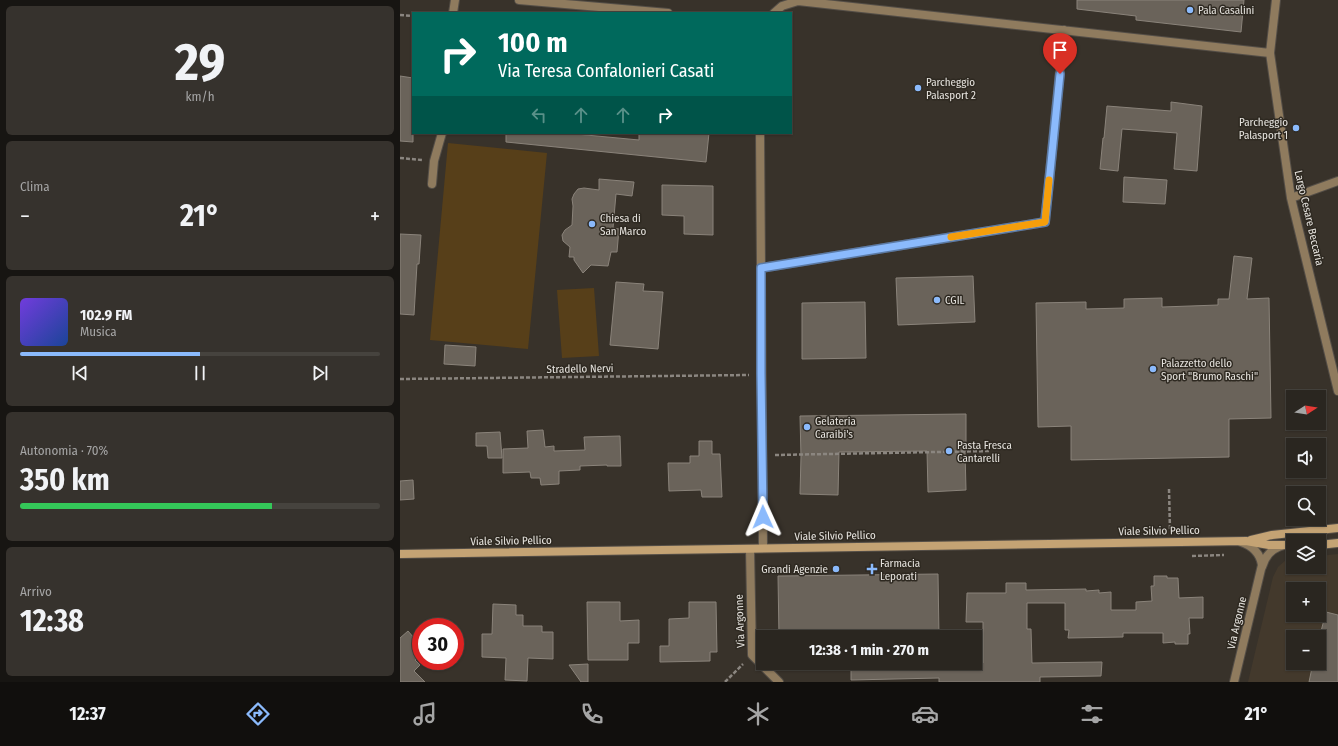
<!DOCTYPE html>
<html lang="it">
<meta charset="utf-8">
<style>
:root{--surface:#2a2620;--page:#36322d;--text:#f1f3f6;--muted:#a5a5a5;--line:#46433e;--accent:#8bbafc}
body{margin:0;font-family:"Fira Sans Condensed",sans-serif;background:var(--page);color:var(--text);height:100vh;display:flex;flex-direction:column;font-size:15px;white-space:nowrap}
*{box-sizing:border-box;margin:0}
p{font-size:13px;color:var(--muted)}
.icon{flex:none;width:22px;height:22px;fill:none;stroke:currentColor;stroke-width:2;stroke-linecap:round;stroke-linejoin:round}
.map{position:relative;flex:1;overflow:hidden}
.sheet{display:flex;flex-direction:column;gap:6px;padding:6px;background:#171512;width:400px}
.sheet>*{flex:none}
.top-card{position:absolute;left:12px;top:12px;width:380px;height:122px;border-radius:0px;box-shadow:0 1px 3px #0004,0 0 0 1px var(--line);background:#00695c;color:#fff;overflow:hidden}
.needle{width:26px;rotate:78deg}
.controls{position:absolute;left:886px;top:390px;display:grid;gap:8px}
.controls a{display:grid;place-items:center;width:40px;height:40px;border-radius:0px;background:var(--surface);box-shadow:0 1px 3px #0004,0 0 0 1px var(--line);font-size:20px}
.speed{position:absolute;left:12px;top:618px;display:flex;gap:8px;font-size:20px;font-weight:700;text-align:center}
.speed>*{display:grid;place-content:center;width:52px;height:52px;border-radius:50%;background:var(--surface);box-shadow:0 1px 3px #0004,0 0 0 1px var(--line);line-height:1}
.speed .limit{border:6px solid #d22;background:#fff;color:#111}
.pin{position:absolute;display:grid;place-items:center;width:34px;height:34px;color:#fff;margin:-41px -17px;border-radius:50% 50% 50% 0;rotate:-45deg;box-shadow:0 0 4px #0007}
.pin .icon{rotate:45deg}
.me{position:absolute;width:44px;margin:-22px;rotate:359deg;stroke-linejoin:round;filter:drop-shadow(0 0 3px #0008)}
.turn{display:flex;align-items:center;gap:14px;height:84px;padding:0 20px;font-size:18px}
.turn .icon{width:52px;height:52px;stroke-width:2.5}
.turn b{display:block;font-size:28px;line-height:34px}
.lanes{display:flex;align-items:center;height:38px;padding:0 20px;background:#0003;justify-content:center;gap:20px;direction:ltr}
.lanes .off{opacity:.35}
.big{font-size:30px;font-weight:700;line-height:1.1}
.sheet .widget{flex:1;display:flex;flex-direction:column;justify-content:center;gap:6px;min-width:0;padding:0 14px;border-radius:6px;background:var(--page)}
.sheet .dial{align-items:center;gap:0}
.dial b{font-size:52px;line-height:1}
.song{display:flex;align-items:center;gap:12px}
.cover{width:48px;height:48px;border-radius:6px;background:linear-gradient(135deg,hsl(260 70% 55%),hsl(220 70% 35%))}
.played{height:4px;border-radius:2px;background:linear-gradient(90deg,var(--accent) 50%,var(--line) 50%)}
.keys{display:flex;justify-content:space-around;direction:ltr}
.heat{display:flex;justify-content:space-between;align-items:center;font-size:22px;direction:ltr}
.charge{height:6px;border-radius:3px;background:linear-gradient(90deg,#34c759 70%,var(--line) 0)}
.trip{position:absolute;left:356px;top:630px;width:226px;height:40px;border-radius:0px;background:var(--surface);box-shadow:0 1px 3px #0004,0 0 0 1px var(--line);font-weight:700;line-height:40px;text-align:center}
.tabs{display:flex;height:64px;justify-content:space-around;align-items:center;background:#110f0d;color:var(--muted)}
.tabs .icon{width:28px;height:28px}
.tabs .on{color:var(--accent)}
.tabs b{font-size:18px;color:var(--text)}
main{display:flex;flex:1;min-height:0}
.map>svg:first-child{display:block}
</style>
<main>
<section class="sheet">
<div class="widget dial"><b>29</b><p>km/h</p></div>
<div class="widget"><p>Clima</p>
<div class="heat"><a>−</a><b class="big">21°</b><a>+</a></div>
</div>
<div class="widget">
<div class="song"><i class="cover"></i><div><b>102.9 FM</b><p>Musica</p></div></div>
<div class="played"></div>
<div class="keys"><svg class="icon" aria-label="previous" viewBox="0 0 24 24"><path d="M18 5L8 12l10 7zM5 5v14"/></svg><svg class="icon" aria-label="pause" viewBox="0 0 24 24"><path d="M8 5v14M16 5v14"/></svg><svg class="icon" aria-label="next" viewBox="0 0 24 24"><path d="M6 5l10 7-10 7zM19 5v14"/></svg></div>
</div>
<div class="widget"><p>Autonomia · 70%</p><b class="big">350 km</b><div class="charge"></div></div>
<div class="widget"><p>Arrivo</p><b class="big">12:38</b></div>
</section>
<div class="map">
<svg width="938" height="682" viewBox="0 0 938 682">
<rect width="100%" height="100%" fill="#38322a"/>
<path fill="#43392c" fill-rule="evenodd" d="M938,554V682H848L873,577L878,567L887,559L893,557V567H919V556ZM893,589H919V615H893ZM893,637H919V663H893Z"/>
<path fill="#573f19" d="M48,143L147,153L128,349L30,340Z
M194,288L199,356L162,358L157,290Z"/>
<path fill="#6a635a" stroke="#8a837a" d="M677,0H844L841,32L736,20V16L677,9Z
M0,76L13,78V142L0,141Z
M771,102L802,106L797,171L774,169L777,133L722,129L718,171L700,169L703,138H704L707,106L771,111Z
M106,133H165L239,140V133H309L306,162L106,142Z
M724,177L767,180L765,204L723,202Z
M199,179L234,182L232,196L216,194L213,228L219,229L217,252H211L208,266L191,265L183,273L174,260V257H169L170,247L163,241L162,235L165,230L172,225L173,206L172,199L174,194L178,189L184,188L199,190Z
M262,185L313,186V235L284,234V216L262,215Z
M0,234L21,235L19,264H17L14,315L0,314Z
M834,256L852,258L847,299L869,298L871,418L829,419V457L671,460V426L638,427L636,303L686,302V309L724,308V299L762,298V307L818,305V299H829Z
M573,276L575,322L498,325L496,278Z
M216,282L244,284L243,291L263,292L258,349L210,345Z
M465,302L466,358L402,359V303Z
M45,345L76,347L75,366L44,364Z
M566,414V451H565L566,490L528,492L527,451L439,452L438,495L400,494L401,457L400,416Z
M143,430L145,447L154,446V451L185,450L184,437L220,436L221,466H207V465L180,466V470L159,471V484L141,485L140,478H131L130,472L103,473V449L128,448L127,431Z
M100,432L102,458H88L87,446H76V433Z
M299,441H312V454H320L322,497H302L301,490L269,491L268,463H290V456H299Z
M13,480L14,499L0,500V481Z
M538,574L539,637H379L378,576Z
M754,576H767V578H778L779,598L803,597V618H789L790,634H788V644H775V642L763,643V633H723V637L668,638L669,630H665V603H627V629H631L632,663L702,662L701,676L640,677V682H539V678L451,680V665L583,663V622H566L567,593H606V583H626V590L686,589V591L699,590V593L711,592V610H736V602L752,601L751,586H754Z
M187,602H220V621L239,620V643H228V660H188Z
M289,602H316L317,652H310V661L260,662V646H269V619L289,618Z
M93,604L116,605V615H123V626H142V632H153V659L128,658L127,681L105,680L106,658L82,657V634H92Z
M926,612L938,615V682H909L913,663H919V639Z
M8,631L14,638L21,631V655L15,660L20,665L14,671L25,682H0V638Z
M188,664V682H181L169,665Z"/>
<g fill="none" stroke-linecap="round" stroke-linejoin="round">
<defs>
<path id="minor" d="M119,0L268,13
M876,0L870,53L891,198L938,391
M53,13L55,0
M374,13L382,6L398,1L870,53
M360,133L363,548
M32,184L34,161L42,133
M891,198L938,181
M361,268L645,222L664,30
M350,549L352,655L379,682
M862,567C865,556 872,548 884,545
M834,682L862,565C860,553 853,546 841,542"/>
<path id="secondary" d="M851,540L872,535L938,528
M919,545L938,543
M0,554L846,541L869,545H893"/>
</defs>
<use href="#minor" stroke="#544e47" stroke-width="10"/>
<use href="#secondary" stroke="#544e47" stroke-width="10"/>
<path stroke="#8b8680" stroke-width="2.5" stroke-dasharray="4 2" stroke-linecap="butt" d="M0,15L13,16
M0,158L22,160
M0,379L349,375
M375,455L590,451
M769,489L770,531
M792,556L824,555
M325,682L343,664"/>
<use href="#minor" stroke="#8f7b5e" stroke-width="8"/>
<use href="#secondary" stroke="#c4a374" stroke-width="8"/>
</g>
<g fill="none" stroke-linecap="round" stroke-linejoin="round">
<defs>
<path id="route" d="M363,517L361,374V268L645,222L660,74"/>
</defs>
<use href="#route" stroke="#5a79a4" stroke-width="10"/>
<use href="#route" stroke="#8bbafc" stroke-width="7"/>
<path stroke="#f59e0b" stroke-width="7" d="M551,237L645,222L649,180"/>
</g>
<g fill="#8bbafc" stroke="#2e2921" stroke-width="1.5">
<circle cx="790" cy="10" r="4"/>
<circle cx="518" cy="88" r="4"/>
<circle cx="896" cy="128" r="4"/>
<circle cx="192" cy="224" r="4"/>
<circle cx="537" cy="300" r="4"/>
<circle cx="753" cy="369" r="4"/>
<circle cx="407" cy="427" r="4"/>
<circle cx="549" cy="451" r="4"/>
<circle cx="436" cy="569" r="4"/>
<path d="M470 563h4v4h4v4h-4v4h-4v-4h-4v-4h4z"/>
</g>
<g text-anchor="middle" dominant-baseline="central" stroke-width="3" stroke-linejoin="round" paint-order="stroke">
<g font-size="11" fill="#e6e3de" stroke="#2e2921" text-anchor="start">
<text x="798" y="10">Pala Casalini</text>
<text x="526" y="82">Parcheggio<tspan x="526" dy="13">Palasport 2</tspan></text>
<text x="888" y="122" text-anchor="end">Parcheggio<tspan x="888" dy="13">Palasport 1</tspan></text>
<text x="200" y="218">Chiesa di<tspan x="200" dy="13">San Marco</tspan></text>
<text x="545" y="300">CGIL</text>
<text x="761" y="363">Palazzetto dello<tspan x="761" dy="13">Sport "Brumo Raschi"</tspan></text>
<text x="415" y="421">Gelateria<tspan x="415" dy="13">Caraibi's</tspan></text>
<text x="557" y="445">Pasta Fresca<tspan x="557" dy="13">Cantarelli</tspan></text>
<text x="480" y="563">Farmacia<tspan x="480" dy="13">Leporati</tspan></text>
<text x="428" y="569" text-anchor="end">Grandi Agenzie</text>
</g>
<g font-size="11" fill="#e6e3de" stroke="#2e2921">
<text transform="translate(909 218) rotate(77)">Largo Cesare Beccaria</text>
<text transform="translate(180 369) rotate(-1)">Stradello Nervi</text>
<text transform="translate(759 531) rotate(-1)">Viale Silvio Pellico</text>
<text transform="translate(435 536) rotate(-1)">Viale Silvio Pellico</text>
<text transform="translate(111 541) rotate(-1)">Viale Silvio Pellico</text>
<text transform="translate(340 621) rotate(-92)">Via Argonne</text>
<text transform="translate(837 623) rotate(-77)">Via Argonne</text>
</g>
</g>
</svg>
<div class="controls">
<a><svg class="needle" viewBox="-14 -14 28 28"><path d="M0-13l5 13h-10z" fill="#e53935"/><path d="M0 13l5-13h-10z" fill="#a5a5a5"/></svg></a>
<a><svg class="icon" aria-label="sound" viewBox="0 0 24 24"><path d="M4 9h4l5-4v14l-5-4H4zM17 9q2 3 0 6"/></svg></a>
<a><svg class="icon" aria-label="search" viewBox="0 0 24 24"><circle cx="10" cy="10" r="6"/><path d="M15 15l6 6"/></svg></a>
<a><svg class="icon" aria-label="layers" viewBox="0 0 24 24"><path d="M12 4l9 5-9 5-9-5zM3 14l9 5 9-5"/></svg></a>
<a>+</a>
<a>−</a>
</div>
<div class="speed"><div class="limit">30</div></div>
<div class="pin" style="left:660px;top:74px;background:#d93025"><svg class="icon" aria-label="arrive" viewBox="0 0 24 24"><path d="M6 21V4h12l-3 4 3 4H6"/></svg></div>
<svg class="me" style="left:363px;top:517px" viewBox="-20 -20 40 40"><path d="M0-17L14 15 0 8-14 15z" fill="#8bbafc" stroke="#fff" stroke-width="4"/></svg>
<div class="trip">12:38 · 1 min · 270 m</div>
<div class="top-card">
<div class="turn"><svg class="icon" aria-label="right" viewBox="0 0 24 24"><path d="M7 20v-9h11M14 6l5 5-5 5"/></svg><div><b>100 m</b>Via Teresa Confalonieri Casati</div></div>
<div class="lanes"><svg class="icon off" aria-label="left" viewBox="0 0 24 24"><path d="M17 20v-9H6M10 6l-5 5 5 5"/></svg><svg class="icon off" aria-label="ahead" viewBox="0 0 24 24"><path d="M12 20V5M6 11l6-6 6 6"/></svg><svg class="icon off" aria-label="ahead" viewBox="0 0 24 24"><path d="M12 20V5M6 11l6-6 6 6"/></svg><svg class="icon" aria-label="right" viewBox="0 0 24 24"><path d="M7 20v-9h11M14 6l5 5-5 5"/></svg></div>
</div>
</div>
</main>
<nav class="tabs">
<b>12:37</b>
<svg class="icon on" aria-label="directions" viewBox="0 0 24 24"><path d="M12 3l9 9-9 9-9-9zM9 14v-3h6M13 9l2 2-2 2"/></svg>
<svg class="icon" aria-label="music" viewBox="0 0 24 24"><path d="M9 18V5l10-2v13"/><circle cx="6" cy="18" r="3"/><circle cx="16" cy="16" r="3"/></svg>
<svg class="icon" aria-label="phone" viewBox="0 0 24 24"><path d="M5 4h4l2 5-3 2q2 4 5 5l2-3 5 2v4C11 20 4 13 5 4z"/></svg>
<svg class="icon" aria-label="climate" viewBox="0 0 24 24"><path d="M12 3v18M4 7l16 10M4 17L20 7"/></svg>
<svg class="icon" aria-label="car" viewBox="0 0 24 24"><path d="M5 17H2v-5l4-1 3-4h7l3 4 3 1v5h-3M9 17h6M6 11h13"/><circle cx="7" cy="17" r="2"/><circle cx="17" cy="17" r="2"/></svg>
<svg class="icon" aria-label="filters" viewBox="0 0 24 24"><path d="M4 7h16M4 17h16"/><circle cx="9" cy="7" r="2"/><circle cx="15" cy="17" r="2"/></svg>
<b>21°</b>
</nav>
